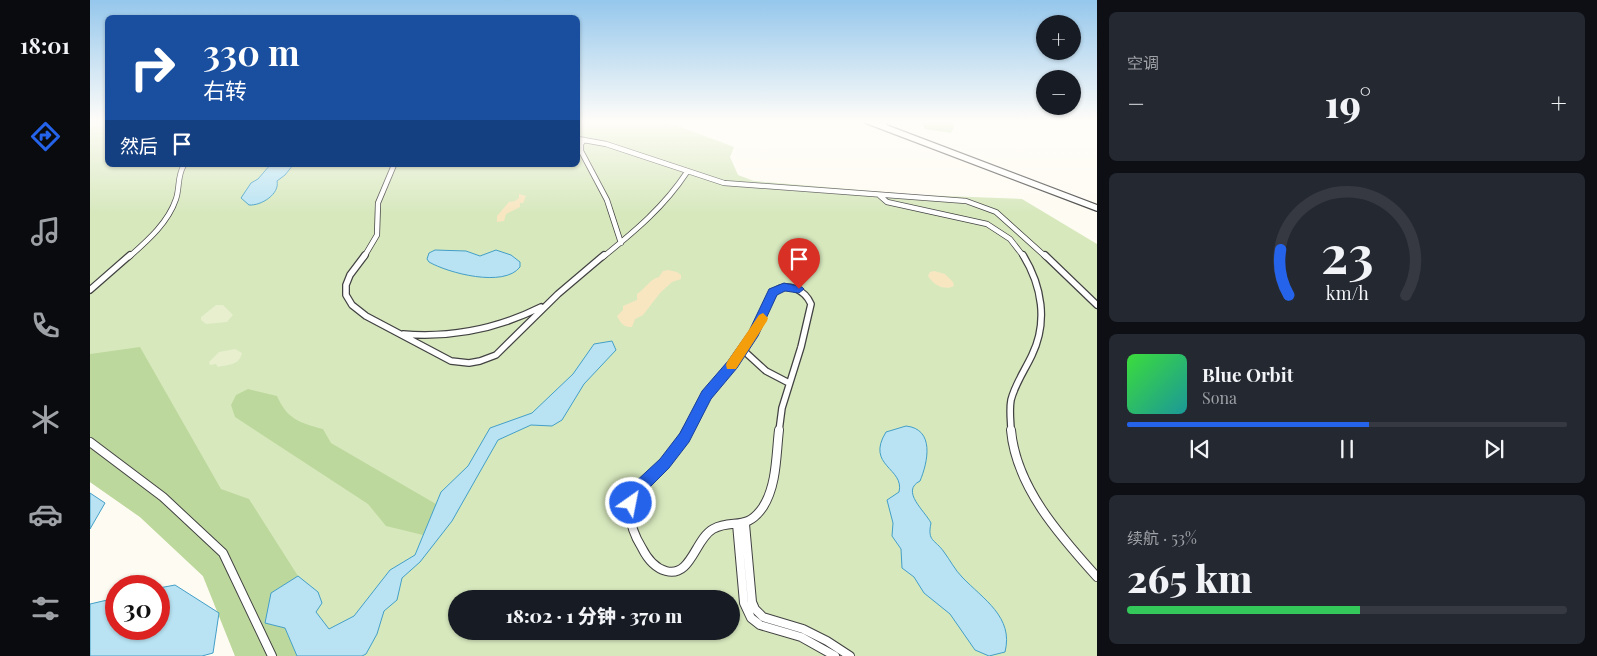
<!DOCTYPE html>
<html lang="zh">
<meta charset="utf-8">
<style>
:root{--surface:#171b24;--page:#242831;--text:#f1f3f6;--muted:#9ea1a6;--line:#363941;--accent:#2563eb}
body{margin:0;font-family:"Playfair Display","Noto Sans SC",serif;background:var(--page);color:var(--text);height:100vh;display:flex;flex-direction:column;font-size:19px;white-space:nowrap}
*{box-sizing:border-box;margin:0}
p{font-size:16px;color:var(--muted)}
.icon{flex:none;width:28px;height:28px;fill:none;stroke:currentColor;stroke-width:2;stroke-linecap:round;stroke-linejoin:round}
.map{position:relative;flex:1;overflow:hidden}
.side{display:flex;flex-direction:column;gap:12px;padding:12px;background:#0d0f14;width:500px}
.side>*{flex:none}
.banner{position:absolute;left:15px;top:15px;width:475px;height:152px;border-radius:8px;box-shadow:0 1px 4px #0004;background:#1a4fa0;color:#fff;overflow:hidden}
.buttons{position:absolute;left:946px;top:15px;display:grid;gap:10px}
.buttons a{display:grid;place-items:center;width:45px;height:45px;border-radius:50%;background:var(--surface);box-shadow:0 1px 4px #0004;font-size:25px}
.speed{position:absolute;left:15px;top:575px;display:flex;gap:10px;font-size:25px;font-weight:700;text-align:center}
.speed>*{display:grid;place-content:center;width:65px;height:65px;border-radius:50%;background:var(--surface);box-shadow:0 1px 4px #0004;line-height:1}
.speed .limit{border:8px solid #d22;background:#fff;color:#111}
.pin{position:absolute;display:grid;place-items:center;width:42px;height:42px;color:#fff;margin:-51px -21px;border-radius:50% 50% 50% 0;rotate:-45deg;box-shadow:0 0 5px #0007}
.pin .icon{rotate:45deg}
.me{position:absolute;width:55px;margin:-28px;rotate:33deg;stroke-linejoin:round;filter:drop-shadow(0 0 4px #0008)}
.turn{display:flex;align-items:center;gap:18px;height:105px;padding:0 15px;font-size:22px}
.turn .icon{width:65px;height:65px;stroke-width:2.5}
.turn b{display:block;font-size:35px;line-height:42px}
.then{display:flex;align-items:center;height:48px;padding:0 15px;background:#0003;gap:10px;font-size:19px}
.big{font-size:38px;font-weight:800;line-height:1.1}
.side .widget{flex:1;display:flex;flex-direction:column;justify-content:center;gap:8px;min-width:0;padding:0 18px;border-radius:8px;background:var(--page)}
.side .dial{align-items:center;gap:0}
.dial svg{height:130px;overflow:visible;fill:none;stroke:var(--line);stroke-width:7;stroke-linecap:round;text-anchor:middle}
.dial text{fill:var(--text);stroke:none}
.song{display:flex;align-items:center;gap:15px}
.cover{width:60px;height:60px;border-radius:8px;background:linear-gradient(135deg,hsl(120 70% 55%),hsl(180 70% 35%))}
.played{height:5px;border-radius:2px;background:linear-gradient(90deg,var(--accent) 55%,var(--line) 55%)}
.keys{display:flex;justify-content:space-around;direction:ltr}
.heat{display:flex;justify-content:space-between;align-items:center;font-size:28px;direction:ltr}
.charge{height:8px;border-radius:4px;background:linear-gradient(90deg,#34c759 53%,var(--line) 0)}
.trip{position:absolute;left:358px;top:590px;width:292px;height:50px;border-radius:25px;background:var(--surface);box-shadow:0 1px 4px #0004;font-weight:800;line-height:50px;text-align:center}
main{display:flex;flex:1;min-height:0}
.tabs{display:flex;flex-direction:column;width:90px;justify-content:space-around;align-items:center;background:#090b0e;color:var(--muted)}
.tabs .icon{width:35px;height:35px}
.tabs .on{color:var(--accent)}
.tabs b{font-size:22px;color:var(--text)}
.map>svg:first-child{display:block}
</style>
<main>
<nav class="tabs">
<b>18:01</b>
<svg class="icon on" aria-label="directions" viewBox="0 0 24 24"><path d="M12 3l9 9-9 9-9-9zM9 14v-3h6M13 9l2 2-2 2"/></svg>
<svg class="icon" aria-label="music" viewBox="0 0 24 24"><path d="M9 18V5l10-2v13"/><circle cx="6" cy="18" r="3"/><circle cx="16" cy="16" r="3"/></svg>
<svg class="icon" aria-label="phone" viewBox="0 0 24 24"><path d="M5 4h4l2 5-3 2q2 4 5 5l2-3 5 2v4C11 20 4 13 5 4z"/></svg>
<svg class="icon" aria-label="climate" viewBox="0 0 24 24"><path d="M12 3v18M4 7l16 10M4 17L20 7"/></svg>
<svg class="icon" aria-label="car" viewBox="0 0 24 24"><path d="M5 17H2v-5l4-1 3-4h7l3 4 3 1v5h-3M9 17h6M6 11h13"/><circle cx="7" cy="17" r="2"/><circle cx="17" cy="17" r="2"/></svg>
<svg class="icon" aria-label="filters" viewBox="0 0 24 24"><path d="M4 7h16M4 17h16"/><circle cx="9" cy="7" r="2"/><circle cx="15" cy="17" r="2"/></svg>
</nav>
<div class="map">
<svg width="1007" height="656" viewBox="0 0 1007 656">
<rect width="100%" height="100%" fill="#fefbf2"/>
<path fill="#d7e8bd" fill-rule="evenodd" d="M0,121H17L18,165H488V121H575L644,147L640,157L648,175L664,181L830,195L932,199L1007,244V656H145L113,576L50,517L0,482ZM366,599H641V631H366Z"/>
<path fill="#bdd89d" d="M830,121H863L864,127L861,133L835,129Z
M50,347L131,489L159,499L208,576L181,593L176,623L195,628L207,656H145L113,576L50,517L0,482V354Z
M158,389L187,396C197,419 210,423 233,429L241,443L346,504L333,535L296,526L278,504L145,417L141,405L146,395Z"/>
<path fill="#f8e6c1" d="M429,194L436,196L433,203H430V207L416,214L414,221L407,222V216L419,202L425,201L429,198Z
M578,270L587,272L591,275V279L582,282L570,293L553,315L545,319L542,327C534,328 530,322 527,316L533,310V306L547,300V294C556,288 559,280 569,277L573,271Z
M844,271L855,274L863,282L864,286C854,291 844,285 838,276L840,272Z"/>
<path fill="#e7efce" d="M126,305H133L143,315L137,322L116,324L111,320V317Z
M145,349L152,353C149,366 139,364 128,367L126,364L120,365L119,362L129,352Z"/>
<path fill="#b9e3f3" stroke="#439fc7" d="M180,165H203L195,175L187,181C190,194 171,206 159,205L151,198L161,183L168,179Z
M345,250L376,251L390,256L406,250L421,255L430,262V267C414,288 358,273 339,262L337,259L339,253Z
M522,341L526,350L494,384L472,420L462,426L441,425L408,440L362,521L330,562L312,578L307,600L294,611L287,634L276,654L272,656H207L195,628L175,623L181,593L208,576L228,592L232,603L226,612L239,629L264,616L300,570L325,555L351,492L378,466L400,428L442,413L483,374L504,344Z
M816,426C845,429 838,462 830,481C810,491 835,511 841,523C837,542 845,539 854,552C860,560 865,570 872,577C893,599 924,617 915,652L899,656L885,650L860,614L834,593L824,577L812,568L811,549L802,536L803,523L797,500L809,492C815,468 775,466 796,432Z
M0,493L15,503L0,529Z
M85,585L129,613L123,653L112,656H0V604L26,598V629H69V588Z"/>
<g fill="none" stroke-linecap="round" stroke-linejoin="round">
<defs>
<path id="minor-far2" d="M793,121L796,128
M488,139L516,144L634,183L876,201L906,212L956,257
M494,140L491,144V151L517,200L531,243
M789,195L797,202L897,224L920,239L934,257
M39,257C57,241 78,223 86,199C90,187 87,176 94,165
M274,257L287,235L288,203L304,165
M513,257C545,231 574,207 597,172"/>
<path id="minor-far1" d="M275,255L260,275L256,285V295L262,305L276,316L361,361L379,363L390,361L406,355L468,294L514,255
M955,255L1007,305
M0,290L40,255
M313,334C362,338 407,329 451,307
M653,350L676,371L699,383
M597,431L619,392L643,364L659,341L684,292C697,281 715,290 721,304L711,347L692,408L689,431
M921,431C921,421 919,411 921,400C925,384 935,370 942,355C958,322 952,286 933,255"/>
<path id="minor" d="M597,430C591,442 583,454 574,464C563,476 547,485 542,501C537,517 544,535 552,548C557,558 565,568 576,571C601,578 605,539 623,529C643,518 656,532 673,507C687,485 686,455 689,430
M921,430C926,487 970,536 1007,577
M0,442L73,497L133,553L182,656
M647,524L654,603L661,618L670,625L711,637L745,656
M655,524L662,602L665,609L673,617L713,629L737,641L760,656"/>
<path id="tertiary" d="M778,121L1007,208"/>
</defs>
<use href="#minor-far2" stroke="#424242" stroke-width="6"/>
<use href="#minor-far1" stroke="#424242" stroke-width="8"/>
<use href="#minor" stroke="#424242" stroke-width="10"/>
<use href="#tertiary" stroke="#424242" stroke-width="8"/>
<use href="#minor-far2" stroke="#fff" stroke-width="4.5"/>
<use href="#minor-far1" stroke="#fff" stroke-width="5.5"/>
<use href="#minor" stroke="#fff" stroke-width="8"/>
<use href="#tertiary" stroke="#fff" stroke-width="5.5"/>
</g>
<linearGradient id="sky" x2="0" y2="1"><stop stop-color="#95c7ec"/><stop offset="0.57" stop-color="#fffdf9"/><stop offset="1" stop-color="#fffdf9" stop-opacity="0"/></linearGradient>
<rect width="1007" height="213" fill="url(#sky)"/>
<path fill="#2563eb" stroke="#184099" d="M694,283L712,287L714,289L709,293L695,291L687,295L668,336L647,368L621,399L599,442L579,468L552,495L546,508L541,510L536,508L534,503L542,485L570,459L590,433L612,391L638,361L659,331L679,289Z"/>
<path fill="#f59e0b" d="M673,313L678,318L677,321L646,369H637L636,365L637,362L669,315Z"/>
</svg>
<div class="buttons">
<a>+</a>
<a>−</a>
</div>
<div class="speed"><div class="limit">30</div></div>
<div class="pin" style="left:709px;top:289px;background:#d93025"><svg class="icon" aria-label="arrive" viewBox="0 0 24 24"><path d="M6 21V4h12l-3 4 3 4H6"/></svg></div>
<svg class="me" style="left:541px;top:503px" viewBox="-20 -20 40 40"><circle r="17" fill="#2563eb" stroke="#fff" stroke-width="3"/><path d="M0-11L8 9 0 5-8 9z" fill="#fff"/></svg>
<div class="trip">18:02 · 1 分钟 · 370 m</div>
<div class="banner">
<div class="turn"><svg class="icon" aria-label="right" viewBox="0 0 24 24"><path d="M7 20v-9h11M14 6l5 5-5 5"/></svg><div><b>330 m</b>右转</div></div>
<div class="then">然后<svg class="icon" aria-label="arrive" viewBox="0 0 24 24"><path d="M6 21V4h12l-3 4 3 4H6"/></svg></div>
</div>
</div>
<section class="side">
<div class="widget"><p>空调</p>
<div class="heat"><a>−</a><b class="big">19°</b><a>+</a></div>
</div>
<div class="widget dial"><svg viewBox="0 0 100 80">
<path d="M14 69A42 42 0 1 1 86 69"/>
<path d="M14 69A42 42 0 0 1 9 41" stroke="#2563eb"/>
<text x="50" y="56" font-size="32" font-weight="700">23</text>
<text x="50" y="72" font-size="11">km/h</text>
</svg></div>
<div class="widget">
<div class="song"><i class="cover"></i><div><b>Blue Orbit</b><p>Sona</p></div></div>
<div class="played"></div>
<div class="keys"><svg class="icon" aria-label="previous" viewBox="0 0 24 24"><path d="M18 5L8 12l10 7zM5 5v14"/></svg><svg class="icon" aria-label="pause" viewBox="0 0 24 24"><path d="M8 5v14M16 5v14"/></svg><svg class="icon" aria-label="next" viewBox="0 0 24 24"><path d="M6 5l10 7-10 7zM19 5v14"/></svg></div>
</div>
<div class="widget"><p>续航 · 53%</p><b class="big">265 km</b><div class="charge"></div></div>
</section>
</main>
